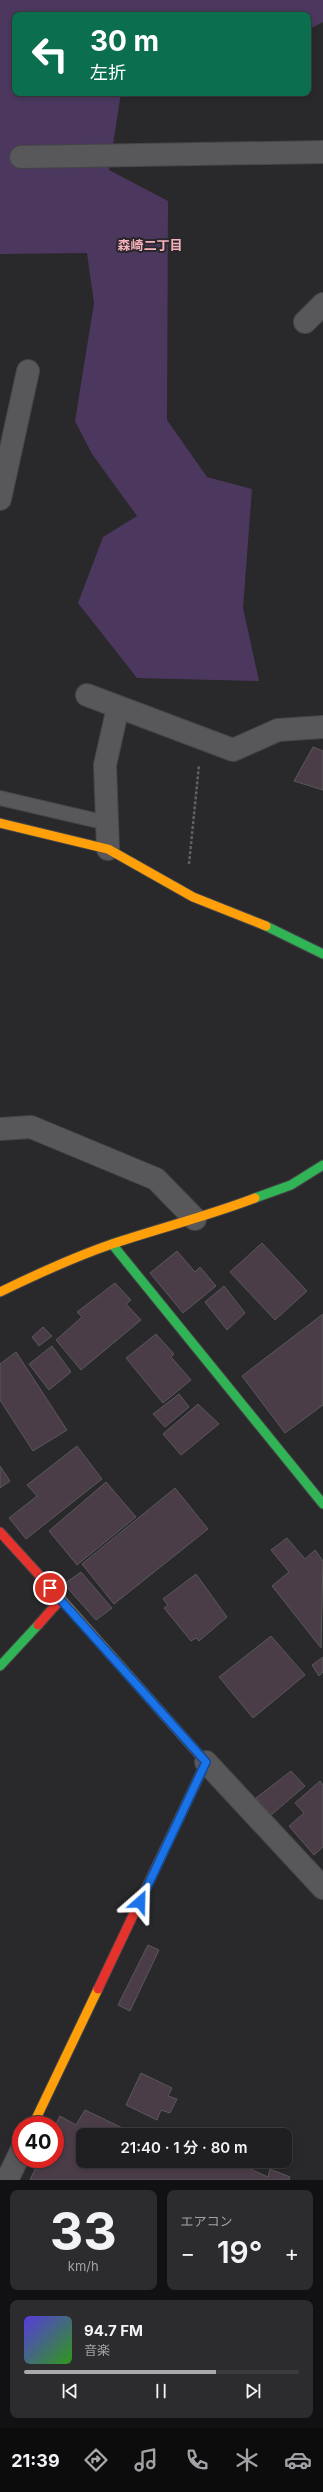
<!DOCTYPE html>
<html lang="ja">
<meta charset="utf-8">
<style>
:root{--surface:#1f1e20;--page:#2c2b2d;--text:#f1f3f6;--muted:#a1a2a5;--line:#3c3c3e;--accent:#a9a8ab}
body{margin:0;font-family:Inter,"Noto Sans JP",sans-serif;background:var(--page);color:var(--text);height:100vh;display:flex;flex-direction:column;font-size:15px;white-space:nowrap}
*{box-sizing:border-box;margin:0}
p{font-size:13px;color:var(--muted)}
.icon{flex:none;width:22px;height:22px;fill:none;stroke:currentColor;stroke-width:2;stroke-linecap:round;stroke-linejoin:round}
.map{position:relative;height:2180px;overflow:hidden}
.drawer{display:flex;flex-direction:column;gap:10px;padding:10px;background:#111012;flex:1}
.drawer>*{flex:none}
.banner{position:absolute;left:12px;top:12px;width:299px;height:84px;border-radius:8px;box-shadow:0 2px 6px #0003,0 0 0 1px var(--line);background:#0b6e4f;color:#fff;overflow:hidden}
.speed{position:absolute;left:12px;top:2116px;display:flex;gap:8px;font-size:20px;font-weight:700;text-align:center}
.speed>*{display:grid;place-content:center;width:52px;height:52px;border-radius:50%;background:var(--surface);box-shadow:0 2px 6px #0003,0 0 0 1px var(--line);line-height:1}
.speed .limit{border:6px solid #d22;background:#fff;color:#111}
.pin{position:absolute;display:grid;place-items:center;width:34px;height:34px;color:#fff;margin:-17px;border:2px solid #fff;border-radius:50%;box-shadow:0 1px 4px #0007}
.me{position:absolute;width:44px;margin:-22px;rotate:25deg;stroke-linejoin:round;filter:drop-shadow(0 0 3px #0008)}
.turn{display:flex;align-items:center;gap:14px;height:84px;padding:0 12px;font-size:18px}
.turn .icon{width:52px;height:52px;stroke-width:2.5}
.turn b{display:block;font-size:28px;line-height:34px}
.big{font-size:30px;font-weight:600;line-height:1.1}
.drawer .tile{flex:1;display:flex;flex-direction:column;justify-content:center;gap:6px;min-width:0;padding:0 14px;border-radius:8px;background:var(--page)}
.drawer .dial{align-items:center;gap:0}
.dial b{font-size:52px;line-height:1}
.song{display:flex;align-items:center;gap:12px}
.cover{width:48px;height:48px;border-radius:6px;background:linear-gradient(135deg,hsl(250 70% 55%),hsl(110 70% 35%))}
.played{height:4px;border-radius:2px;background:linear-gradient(90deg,var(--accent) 70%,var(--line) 70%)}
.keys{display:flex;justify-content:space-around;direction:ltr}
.heat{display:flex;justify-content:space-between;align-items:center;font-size:22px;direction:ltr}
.drawer .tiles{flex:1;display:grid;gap:10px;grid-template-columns:1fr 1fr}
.tile:last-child{grid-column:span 2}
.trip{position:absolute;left:76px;top:2128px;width:216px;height:40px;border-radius:8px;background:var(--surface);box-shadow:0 2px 6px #0003,0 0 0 1px var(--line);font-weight:600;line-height:40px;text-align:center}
.menu{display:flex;height:64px;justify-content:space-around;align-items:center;background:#0c0c0d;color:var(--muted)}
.menu .icon{width:28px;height:28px}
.menu .selected{color:var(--accent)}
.menu b{font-size:18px;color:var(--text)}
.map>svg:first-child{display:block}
</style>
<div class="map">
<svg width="323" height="2180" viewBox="0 0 323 2180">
<rect width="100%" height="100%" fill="#29282a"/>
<path fill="#4c385f" d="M0,0H323V22L308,30V15H15V93H121L109,170L168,201L167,420L207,477L252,489L243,608L259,681L137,678L78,603L103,537L137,516L92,454L75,421L94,303L87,253L0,254Z"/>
<path fill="#4b3d48" stroke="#5a585a" d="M313,747L323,751V790L294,781Z
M262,1243L307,1291L275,1320L230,1272Z
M177,1251L195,1272L200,1267L216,1286L183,1313L150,1273Z
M115,1283L131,1300L126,1304L141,1320L81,1370L56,1340L82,1317L77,1312Z
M224,1286L245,1313L227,1330L205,1302Z
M323,1314V1405L285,1433L242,1376Z
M43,1327L52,1336L39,1346L32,1337Z
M156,1334L174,1354L171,1357L191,1380L163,1403L126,1358Z
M52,1346L71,1372L49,1390L29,1364Z
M16,1352L67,1430L33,1451L0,1400V1364Z
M179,1394L189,1407L165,1427L153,1414Z
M198,1404L219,1424L181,1455L163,1434Z
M77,1446L102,1479L26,1539L9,1518L37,1496L27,1485Z
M0,1466L10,1481L0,1488Z
M106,1482L136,1517L77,1565L49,1531Z
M175,1488L208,1529L114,1604L82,1564Z
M287,1538L305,1559L315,1550L323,1561L321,1648L272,1586L289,1572L271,1550Z
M81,1572L112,1608L96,1620L64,1584Z
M196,1574L227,1617L199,1641L196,1638L191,1641L164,1608L168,1605L163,1599Z
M271,1636L305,1675L253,1718L219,1677Z
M323,1657V1672L319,1676L312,1665Z
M291,1771L305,1786L271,1815L256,1798Z
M320,1781L323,1785V1847L314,1855L289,1826L304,1813L295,1803Z
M148,1945L159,1950L130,2011L118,2005Z
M141,2073L172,2088L168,2096L177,2099L170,2113L161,2110L157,2120L126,2105Z
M85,2110L137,2135H83V2161H233L268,2177L270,2169L290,2177L289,2180H30L40,2159H55V2126L60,2116L76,2125Z"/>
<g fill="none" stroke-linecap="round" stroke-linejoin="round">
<defs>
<path id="lane" d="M0,798L107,823"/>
<path id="street" d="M21,157L323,152
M305,322L323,304
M0,499L28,371
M87,695L233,750L278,730L323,727
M108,849L105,765L118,707
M0,1129L31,1127L156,1179L195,1219
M206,1762L323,1888
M7,2180L21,2151"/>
<path id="fast" d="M266,926L323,954
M255,1198L291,1185L323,1165
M112,1244L323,1504
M0,1666L38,1625"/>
<path id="slow" d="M0,823L108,849L193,897L266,926
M0,1292C37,1274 74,1257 112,1244C160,1228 208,1216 255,1198
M61,1599L194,1749
M33,2125L98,1989"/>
<path id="jam" d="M0,1532L61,1599L38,1625
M98,1989L206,1762L194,1749"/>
</defs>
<use href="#lane" stroke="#464547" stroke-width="16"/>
<use href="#street" stroke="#464547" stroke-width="24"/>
<use href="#fast" stroke="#464547" stroke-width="11"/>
<use href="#slow" stroke="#464547" stroke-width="11"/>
<use href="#jam" stroke="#464547" stroke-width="11"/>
<path stroke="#616062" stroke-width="2.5" stroke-dasharray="3 2" stroke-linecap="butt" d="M189,864L199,765"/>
<use href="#lane" stroke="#585759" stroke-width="14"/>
<use href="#street" stroke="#585759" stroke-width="22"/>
<use href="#fast" stroke="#30b455" stroke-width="9"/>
<use href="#slow" stroke="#ff9f0a" stroke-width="9"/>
<use href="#jam" stroke="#e5322d" stroke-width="9"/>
</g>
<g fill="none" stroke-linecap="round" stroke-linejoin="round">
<defs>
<path id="route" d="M50,1588L206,1762L140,1902"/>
</defs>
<use href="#route" stroke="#114b97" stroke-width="10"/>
<use href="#route" stroke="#1a73e8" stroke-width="7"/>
</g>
<g text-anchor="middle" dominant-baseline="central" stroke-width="4" stroke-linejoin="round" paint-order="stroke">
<g font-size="13" font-weight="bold" fill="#f6b2ba" stroke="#29272b">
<text x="150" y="245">森崎二丁目</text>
</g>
</g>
</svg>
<div class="speed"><div class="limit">40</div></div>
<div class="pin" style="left:50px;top:1588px;background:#d93025"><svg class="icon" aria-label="arrive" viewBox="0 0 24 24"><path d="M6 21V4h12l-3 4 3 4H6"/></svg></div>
<svg class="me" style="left:140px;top:1902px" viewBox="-20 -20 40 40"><path d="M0-17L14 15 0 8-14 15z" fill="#1a73e8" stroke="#fff" stroke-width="4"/></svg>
<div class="trip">21:40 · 1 分 · 80 m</div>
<div class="banner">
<div class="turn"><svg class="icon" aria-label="left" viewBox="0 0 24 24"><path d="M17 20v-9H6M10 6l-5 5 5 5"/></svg><div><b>30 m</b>左折</div></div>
</div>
</div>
<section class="drawer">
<div class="tiles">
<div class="tile dial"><b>33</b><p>km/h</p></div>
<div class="tile"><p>エアコン</p>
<div class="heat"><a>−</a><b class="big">19°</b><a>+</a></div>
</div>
<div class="tile">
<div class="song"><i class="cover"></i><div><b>94.7 FM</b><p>音楽</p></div></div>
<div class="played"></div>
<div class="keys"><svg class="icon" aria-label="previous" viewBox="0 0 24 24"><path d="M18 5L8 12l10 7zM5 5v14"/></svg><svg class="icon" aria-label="pause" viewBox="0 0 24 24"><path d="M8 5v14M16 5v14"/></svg><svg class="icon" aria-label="next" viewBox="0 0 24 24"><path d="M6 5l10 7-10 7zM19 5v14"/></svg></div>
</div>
</div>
</section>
<nav class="menu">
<b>21:39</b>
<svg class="icon selected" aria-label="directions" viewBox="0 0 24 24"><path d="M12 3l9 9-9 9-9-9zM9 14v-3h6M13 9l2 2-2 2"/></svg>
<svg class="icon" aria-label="music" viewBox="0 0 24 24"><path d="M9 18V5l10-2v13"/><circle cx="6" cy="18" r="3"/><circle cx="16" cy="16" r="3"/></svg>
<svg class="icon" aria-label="phone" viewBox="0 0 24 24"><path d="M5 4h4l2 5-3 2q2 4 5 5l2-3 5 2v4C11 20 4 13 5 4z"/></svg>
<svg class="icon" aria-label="climate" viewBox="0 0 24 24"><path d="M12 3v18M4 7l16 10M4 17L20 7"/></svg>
<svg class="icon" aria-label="car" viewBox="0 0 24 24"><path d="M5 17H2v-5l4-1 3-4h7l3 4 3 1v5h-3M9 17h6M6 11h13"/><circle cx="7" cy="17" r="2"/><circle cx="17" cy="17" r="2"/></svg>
</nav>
